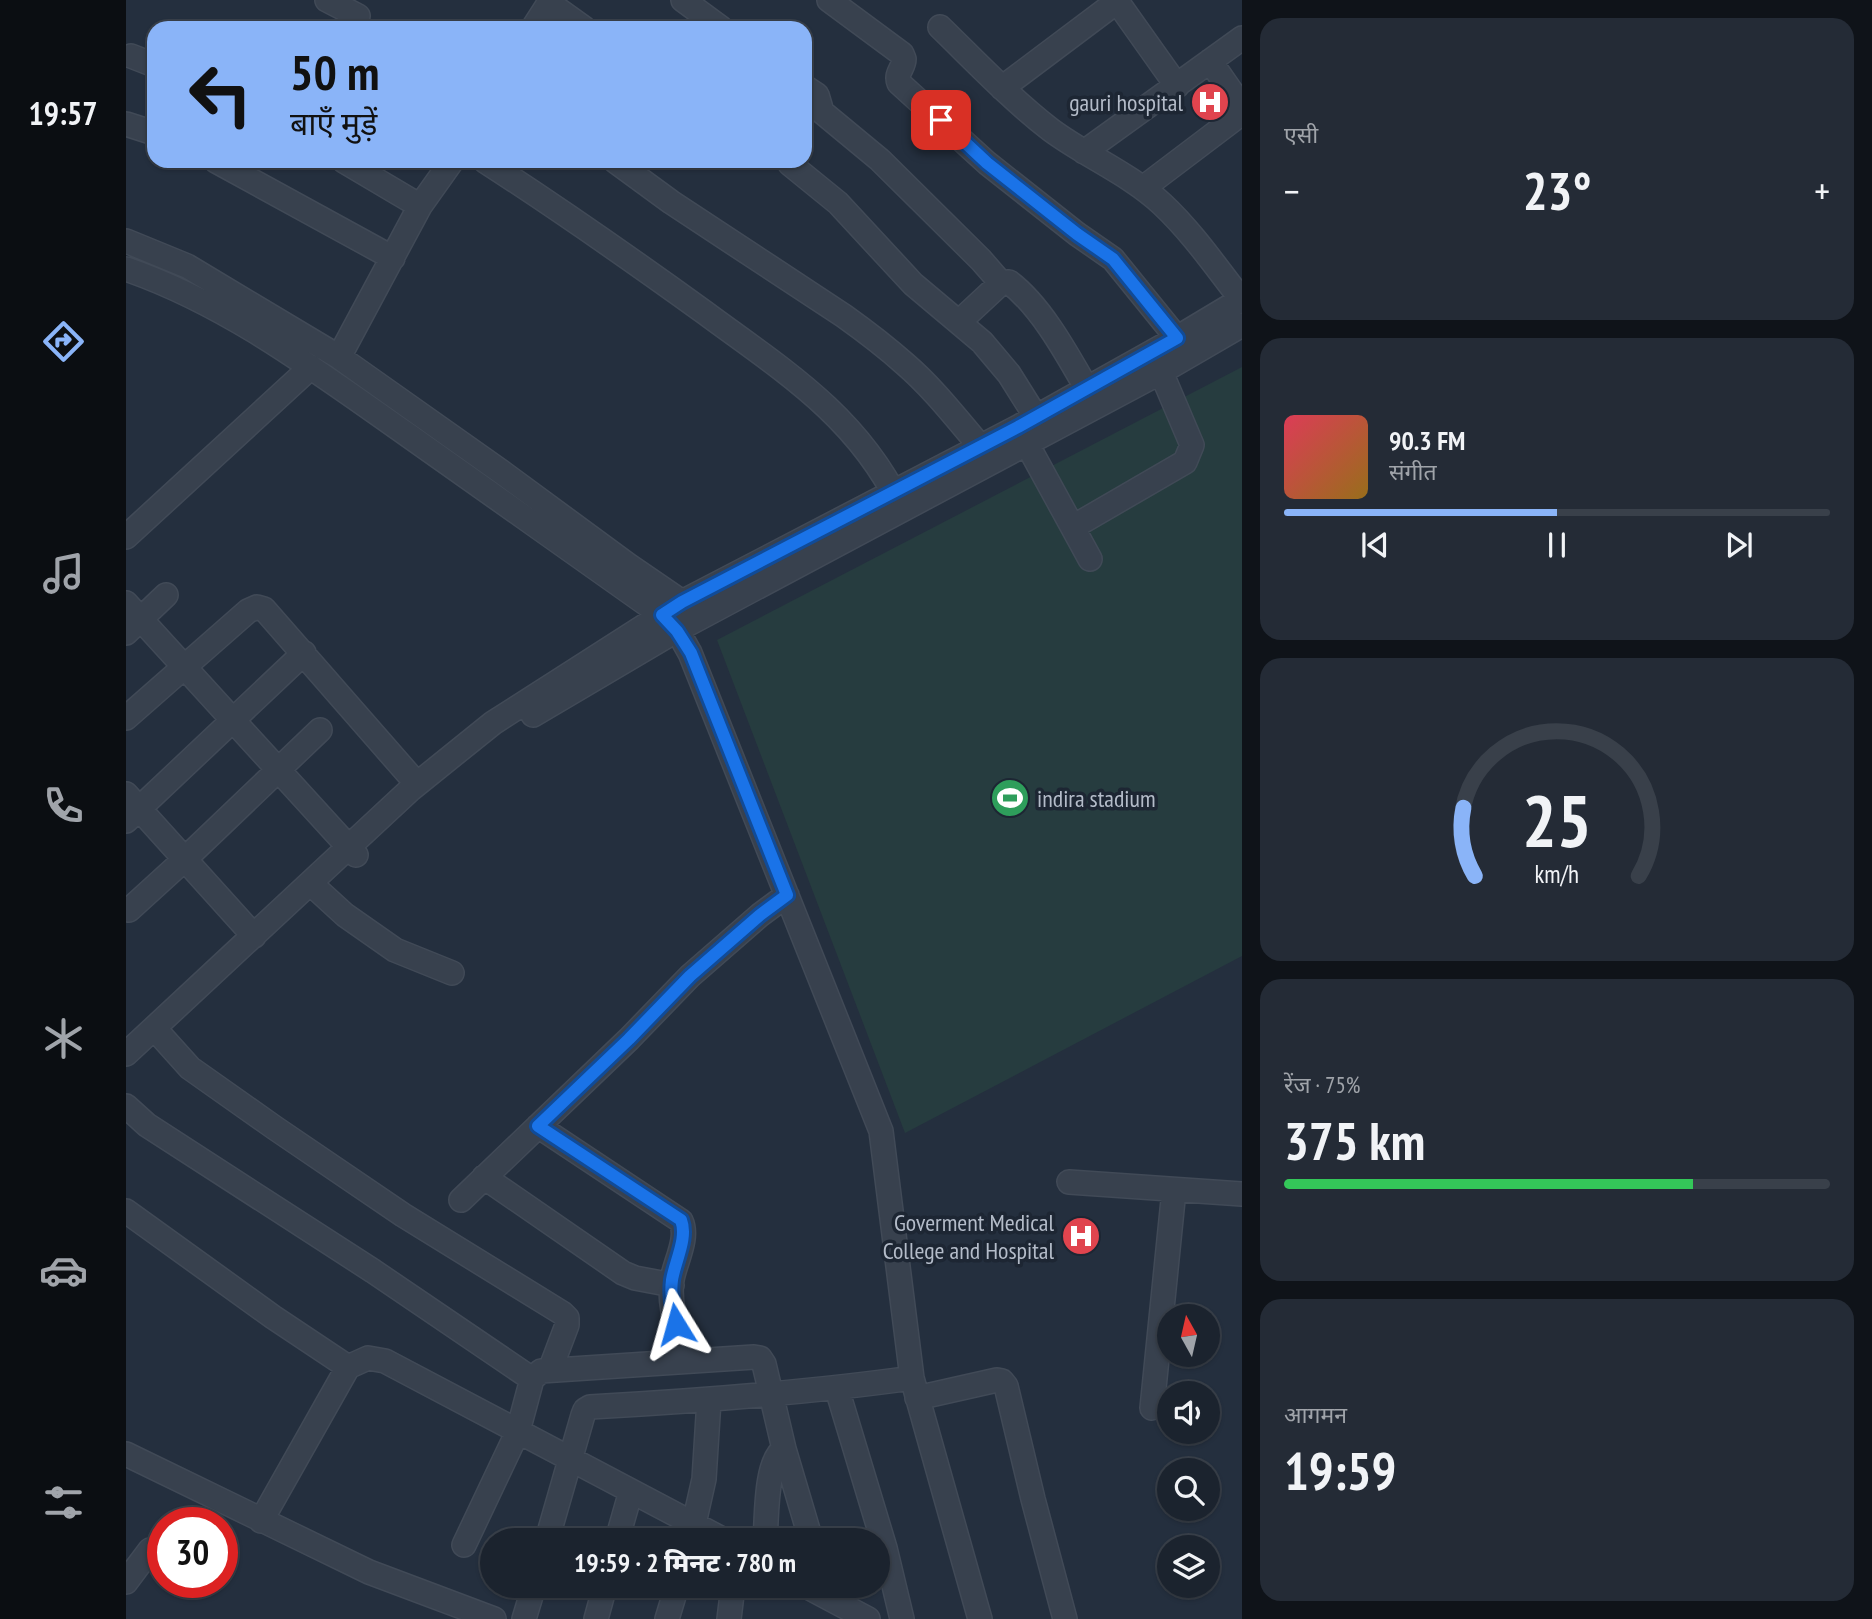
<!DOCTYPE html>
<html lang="hi">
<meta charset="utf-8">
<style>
:root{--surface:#1b232e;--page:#242b36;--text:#f1f3f6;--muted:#a0a4aa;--line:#39404a;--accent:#8ab4f8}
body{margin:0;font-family:"PT Sans Narrow","Noto Sans Devanagari",sans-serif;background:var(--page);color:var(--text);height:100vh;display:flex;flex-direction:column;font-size:26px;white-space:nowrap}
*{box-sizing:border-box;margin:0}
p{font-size:23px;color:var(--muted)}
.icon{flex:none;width:38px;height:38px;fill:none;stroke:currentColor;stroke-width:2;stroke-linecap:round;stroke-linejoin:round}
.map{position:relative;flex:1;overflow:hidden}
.side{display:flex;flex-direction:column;gap:18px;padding:18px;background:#0f1319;width:630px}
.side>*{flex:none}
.banner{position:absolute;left:21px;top:21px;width:665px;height:147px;border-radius:21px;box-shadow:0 2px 5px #0004,0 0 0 2px var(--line);background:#8ab4f8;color:#111;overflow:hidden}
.needle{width:46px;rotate:352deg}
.controls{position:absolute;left:1031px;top:1304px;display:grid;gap:14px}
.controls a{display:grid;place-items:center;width:63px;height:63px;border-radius:50%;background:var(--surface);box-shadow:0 2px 5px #0004,0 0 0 2px var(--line);font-size:35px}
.speed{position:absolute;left:21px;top:1507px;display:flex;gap:14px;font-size:35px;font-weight:700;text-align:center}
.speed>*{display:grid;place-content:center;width:91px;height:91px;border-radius:50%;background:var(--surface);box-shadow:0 2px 5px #0004,0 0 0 2px var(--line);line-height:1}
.speed .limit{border:10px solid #d22;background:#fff;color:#111}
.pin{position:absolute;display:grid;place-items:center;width:60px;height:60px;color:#fff;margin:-30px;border-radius:14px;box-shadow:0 4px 10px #0006}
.me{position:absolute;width:77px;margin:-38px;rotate:352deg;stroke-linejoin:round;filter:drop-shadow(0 0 5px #0008)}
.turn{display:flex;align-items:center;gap:24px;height:147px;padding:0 28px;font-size:32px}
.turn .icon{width:91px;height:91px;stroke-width:2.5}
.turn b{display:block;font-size:49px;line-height:60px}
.big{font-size:52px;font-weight:800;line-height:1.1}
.side .widget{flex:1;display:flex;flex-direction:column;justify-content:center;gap:10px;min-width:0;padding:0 24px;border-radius:21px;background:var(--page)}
.side .dial{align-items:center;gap:0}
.dial svg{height:182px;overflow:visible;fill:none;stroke:var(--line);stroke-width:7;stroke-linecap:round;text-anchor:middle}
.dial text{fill:var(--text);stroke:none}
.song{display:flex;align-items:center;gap:21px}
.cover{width:84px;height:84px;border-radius:10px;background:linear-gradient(135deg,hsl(350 70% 55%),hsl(40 70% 35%))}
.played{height:7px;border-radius:4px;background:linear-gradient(90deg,var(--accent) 50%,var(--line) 50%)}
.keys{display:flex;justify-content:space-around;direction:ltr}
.heat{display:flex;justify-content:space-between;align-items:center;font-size:38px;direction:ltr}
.charge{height:10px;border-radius:5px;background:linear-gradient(90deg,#34c759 75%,var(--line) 0)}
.trip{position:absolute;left:354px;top:1528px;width:410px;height:70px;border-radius:35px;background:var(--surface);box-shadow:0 2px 5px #0004,0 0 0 2px var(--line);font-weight:800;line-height:70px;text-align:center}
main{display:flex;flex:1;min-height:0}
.tab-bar{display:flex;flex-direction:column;width:126px;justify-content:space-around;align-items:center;background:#0b0e12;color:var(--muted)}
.tab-bar .icon{width:49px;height:49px}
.tab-bar .on{color:var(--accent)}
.tab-bar b{font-size:32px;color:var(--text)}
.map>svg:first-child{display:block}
</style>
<main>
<nav class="tab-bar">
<b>19:57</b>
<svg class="icon on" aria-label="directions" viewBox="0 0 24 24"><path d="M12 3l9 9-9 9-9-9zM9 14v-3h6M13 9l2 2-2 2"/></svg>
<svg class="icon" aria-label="music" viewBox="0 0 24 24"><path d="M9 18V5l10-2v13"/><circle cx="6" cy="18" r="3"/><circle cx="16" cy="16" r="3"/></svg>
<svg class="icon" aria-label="phone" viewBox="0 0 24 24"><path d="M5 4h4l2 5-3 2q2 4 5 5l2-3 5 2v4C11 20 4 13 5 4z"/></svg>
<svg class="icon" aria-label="climate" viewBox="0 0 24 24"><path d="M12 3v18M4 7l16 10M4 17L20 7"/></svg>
<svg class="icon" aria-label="car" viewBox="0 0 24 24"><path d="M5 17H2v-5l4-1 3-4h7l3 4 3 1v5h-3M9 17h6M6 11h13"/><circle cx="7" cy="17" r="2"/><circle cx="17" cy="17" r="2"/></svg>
<svg class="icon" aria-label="filters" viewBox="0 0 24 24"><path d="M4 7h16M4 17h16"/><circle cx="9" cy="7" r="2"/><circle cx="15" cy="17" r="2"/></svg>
</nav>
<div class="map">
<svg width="1116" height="1619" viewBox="0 0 1116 1619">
<rect width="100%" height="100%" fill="#242f3e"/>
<path fill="#263c3f" d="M1116,367V956L779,1133L591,640Z"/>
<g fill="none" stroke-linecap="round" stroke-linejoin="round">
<defs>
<path id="minor" d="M201,0L232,16
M557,0L595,28
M703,0L776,54L778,59C778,68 769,73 773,83L861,163L951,234L987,259L1051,338
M990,0L1051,86
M423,3L458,28
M814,27C850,62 885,99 925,130C960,156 1004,174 1036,204C1066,232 1090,267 1115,299
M407,28L425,0
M5,56L28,65
M1084,61L1116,107
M679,87L691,95L696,112L754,160L855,260L875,283
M876,88L993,0
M0,124L28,133
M958,152L1116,38
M90,161L267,258
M218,161L294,206
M359,161C433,209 506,260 578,312C655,369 729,414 773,503
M489,161L545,202L718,316C739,331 760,347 779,364C807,388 830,418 854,446
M664,164L712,203L787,284L856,342L883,374L910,417
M1017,188L1116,113
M0,241L61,266L213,357L377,473L502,565L556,602L564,610
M0,269C102,304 192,372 279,433C365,494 450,554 536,615L551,630L564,653L755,1131L786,1378L854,1619
M833,322L875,283L883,282C915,306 941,354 961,389
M213,357L294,206L326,161
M895,433L964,559
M947,527L1059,462L1066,445L1035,372
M0,537L185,367
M0,603L230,855
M0,633L40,595
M407,715L551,630L1035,372L1116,325
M0,718L122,611L131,607L138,609L291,784
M0,794L128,936
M0,821L178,653
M184,883L219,915L269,950L326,973
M3,910L59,859L194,730
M28,1028L64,1068L149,1128L277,1215L436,1313L441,1318V1325L424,1370
M0,1054L285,789L367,723L556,602L892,427L1051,338L1116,299
M0,1106L21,1125L247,1271L406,1379
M412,1126L555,1221C563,1238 549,1262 546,1280C542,1306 553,1335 559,1361
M358,1177L497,1273L509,1278L546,1285
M943,1182L1116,1194
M335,1200L503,1039L564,976L634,915L661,895
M0,1211L147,1317L222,1367
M711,1389L759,1548L776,1619
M791,1398L871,1380L876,1381L880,1386L907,1499L939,1619
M1026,1408L1048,1190
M0,1454L243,1572L368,1619
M135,1521L222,1367L242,1358L259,1361L598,1540
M565,1537L578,1479L583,1400
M421,1540L457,1415L459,1410L464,1407C572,1401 679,1393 786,1378
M491,1540L505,1491
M639,1540C641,1518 639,1461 658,1449
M338,1545L392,1431L406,1379L415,1371L628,1357L634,1358L638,1364L658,1449L685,1540
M0,1582L24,1550
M680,1586L742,1619
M398,1619L408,1586
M470,1619L479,1586
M541,1619L551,1586
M603,1619L607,1586"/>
</defs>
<use href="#minor" stroke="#414a57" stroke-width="26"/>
<use href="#minor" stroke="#38414e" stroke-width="23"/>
</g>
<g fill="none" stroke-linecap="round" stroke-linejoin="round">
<defs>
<path id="route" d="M550,1324C547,1309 544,1295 546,1280C549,1261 562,1238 555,1220L412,1126L503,1039L564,976L634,915L661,895L565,653L551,631L536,615L556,602L892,427L1051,338L987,259L951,234L861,163L815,120"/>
</defs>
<use href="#route" stroke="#114b97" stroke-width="18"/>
<use href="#route" stroke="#1a73e8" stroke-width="12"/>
</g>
<defs>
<symbol id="hospital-disc" viewBox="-11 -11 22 22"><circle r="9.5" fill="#e0444e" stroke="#1d2633"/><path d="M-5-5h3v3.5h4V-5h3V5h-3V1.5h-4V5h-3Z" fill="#fff"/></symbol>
<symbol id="stadium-disc" viewBox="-11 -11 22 22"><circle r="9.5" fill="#2e9e5b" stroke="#1d2633"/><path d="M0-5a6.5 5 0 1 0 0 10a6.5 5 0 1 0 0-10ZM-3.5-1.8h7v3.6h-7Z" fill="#fff"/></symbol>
</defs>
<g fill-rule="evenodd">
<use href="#hospital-disc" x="1062" y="80" width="44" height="44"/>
<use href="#stadium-disc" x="862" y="776" width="44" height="44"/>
<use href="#hospital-disc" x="933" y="1214" width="44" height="44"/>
</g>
<g text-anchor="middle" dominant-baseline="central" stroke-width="7" stroke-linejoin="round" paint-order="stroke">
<g font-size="24" fill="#b4bcc9" stroke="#1d2633" text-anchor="end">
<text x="1057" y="102">gauri hospital</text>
<text x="911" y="798" text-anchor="start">indira stadium</text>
<text x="928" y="1222">Goverment Medical<tspan x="928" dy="28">College and Hospital</tspan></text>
</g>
</g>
</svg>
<div class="controls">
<a><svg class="needle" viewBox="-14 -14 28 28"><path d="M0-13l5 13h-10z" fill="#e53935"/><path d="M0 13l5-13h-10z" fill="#a0a4aa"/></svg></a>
<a><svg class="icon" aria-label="sound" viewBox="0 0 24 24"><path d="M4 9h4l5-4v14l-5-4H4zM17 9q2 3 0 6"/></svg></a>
<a><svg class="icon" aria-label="search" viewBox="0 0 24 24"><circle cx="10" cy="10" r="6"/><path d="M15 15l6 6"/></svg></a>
<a><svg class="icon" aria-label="layers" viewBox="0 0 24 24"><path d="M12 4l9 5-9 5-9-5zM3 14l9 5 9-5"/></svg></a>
</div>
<div class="speed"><div class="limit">30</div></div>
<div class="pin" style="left:815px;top:120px;background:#d93025"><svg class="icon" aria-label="arrive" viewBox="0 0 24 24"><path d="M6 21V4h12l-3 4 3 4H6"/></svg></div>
<svg class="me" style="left:550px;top:1324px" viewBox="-20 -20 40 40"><path d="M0-17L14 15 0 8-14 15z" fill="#1a73e8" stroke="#fff" stroke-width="4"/></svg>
<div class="trip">19:59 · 2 मिनट · 780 m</div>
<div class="banner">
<div class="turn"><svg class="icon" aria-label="left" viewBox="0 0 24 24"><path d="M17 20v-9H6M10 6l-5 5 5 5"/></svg><div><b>50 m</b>बाएँ मुड़ें</div></div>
</div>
</div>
<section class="side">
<div class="widget"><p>एसी</p>
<div class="heat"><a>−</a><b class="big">23°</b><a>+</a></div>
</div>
<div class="widget">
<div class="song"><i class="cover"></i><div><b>90.3 FM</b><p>संगीत</p></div></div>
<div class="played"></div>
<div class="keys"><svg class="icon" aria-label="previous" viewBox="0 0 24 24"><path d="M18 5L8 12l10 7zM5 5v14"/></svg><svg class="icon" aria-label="pause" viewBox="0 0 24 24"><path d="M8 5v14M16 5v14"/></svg><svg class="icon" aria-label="next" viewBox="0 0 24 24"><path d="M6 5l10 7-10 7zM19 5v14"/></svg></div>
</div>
<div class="widget dial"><svg viewBox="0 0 100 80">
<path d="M14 69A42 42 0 1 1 86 69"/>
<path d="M14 69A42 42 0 0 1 9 39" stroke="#8ab4f8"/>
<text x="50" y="56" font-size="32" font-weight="700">25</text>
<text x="50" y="72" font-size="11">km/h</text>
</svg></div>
<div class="widget"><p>रेंज · 75%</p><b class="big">375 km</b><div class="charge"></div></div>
<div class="widget"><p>आगमन</p><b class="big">19:59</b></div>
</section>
</main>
